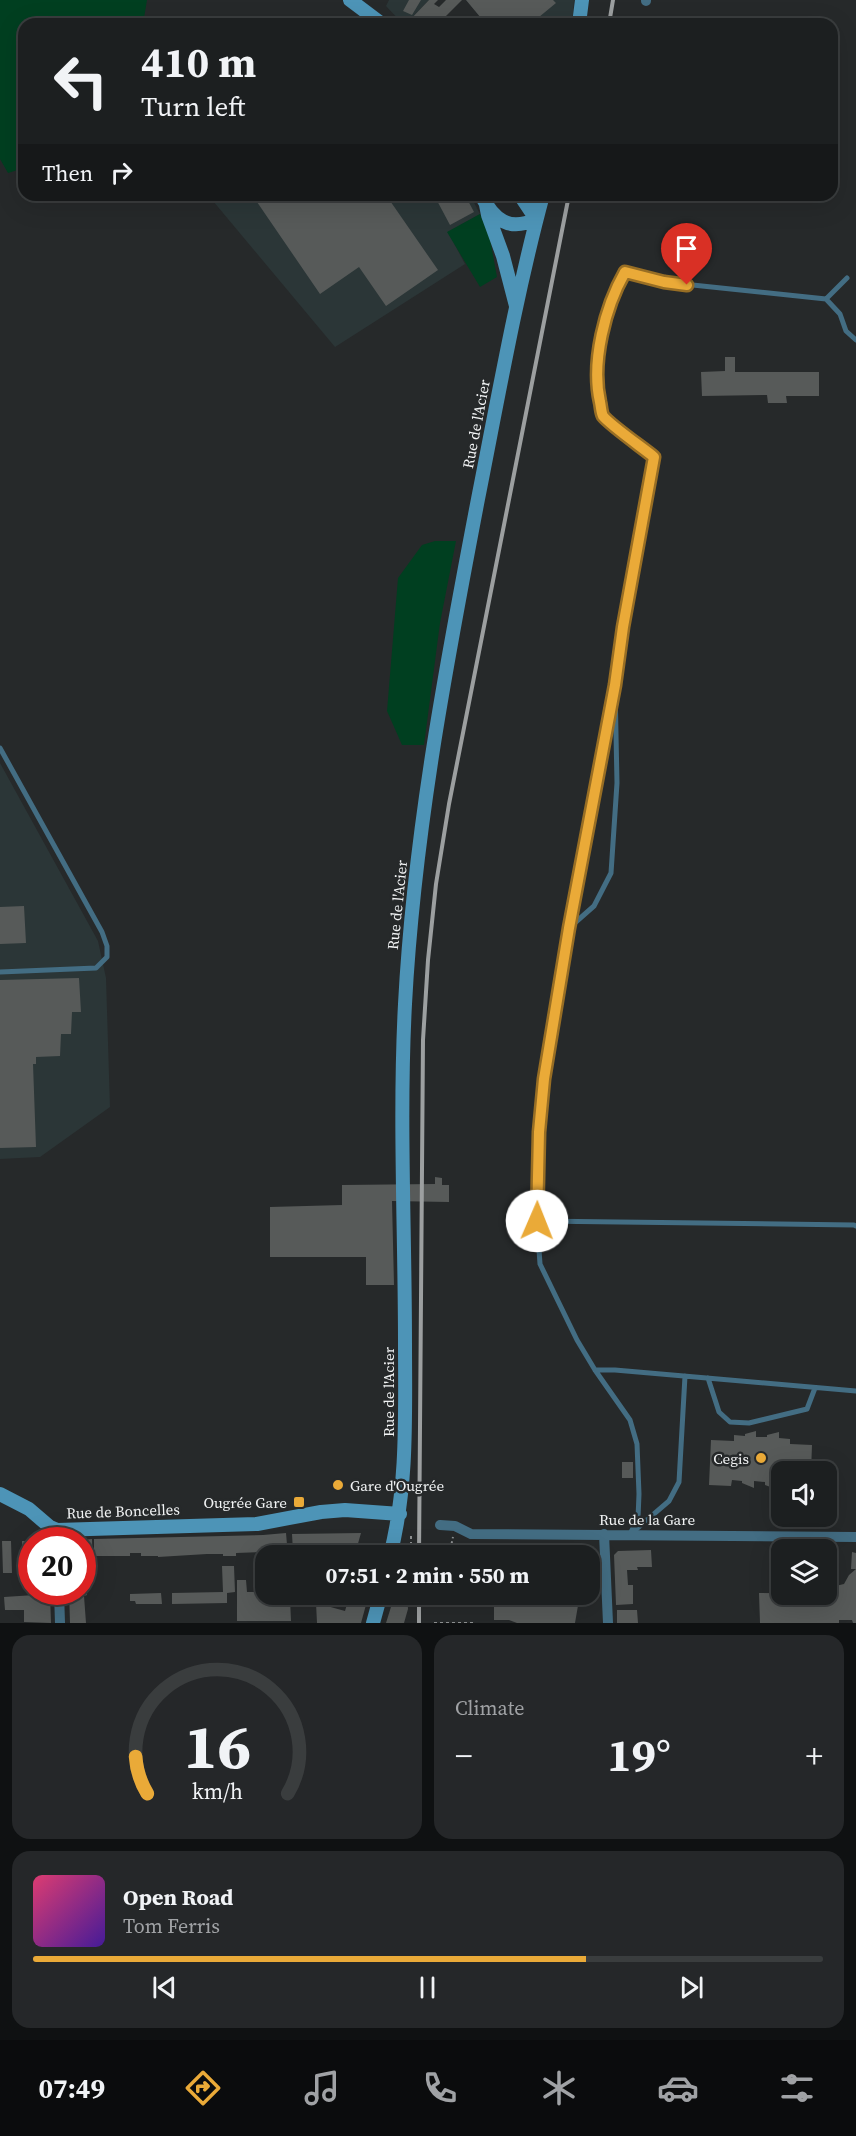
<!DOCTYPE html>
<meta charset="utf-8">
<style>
:root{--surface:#1c1f20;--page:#252729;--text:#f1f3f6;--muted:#a0a2a5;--line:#3a3d3e;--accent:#eaaa38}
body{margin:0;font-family:"Source Serif 4",serif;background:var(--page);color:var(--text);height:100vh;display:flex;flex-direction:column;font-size:22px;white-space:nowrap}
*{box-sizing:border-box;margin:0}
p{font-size:20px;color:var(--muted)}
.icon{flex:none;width:33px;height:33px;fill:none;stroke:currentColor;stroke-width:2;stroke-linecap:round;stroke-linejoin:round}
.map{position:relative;height:1623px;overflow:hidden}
.drawer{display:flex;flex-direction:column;gap:12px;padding:12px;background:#0f1112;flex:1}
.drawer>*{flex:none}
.hud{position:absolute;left:18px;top:18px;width:820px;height:183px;border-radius:18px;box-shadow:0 6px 24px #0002,0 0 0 2px var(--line);background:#1c1f20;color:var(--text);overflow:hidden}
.controls{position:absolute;left:771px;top:1461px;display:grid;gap:12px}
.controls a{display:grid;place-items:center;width:66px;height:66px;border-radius:12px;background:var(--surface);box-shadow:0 6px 24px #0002,0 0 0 2px var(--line);font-size:30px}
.speed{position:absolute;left:18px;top:1527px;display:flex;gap:12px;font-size:30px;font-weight:700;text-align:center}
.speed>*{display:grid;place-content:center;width:78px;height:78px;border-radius:50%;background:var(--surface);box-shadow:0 6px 24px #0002,0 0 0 2px var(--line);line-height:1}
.speed .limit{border:9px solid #d22;background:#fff;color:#111}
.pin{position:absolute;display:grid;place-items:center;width:51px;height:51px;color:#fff;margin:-62px -26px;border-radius:50% 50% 50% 0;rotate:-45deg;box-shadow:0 0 6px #0007}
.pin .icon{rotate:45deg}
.me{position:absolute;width:66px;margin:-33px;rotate:1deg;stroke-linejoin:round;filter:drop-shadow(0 0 4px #0008)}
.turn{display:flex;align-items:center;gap:21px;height:126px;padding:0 24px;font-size:27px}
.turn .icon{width:78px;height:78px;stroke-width:2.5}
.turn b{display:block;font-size:42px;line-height:51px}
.then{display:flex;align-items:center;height:57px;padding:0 24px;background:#0003;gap:12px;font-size:22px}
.big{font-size:45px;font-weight:700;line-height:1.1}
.drawer .widget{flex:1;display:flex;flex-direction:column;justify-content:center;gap:9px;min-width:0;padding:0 21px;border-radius:18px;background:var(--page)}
.drawer .dial{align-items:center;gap:0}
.dial svg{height:156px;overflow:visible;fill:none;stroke:var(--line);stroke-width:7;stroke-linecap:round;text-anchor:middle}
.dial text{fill:var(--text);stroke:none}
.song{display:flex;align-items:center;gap:18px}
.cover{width:72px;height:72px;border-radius:9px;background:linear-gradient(135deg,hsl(340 70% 55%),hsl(260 70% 35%))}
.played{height:6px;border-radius:3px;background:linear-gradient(90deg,var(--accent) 70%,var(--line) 70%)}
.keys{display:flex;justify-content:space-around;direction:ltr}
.heat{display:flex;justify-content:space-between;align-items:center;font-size:33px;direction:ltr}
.drawer .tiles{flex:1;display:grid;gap:12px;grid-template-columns:1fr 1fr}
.widget:last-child{grid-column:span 2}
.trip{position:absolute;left:255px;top:1545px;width:345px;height:60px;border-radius:18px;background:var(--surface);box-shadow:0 6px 24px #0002,0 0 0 2px var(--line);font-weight:700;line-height:60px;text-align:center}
.tabs{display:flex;height:96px;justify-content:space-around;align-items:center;background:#0b0c0d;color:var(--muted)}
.tabs .icon{width:42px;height:42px}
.tabs .current{color:var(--accent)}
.tabs b{font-size:27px;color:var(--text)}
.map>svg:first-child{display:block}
</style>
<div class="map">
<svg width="856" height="1623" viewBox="0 0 856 1623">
<rect width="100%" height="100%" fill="#26292a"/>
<path fill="#2b3637" d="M389,0H429L406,24H403L386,6Z
M466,0H574L573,15L569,24H486Z
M208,195H470L480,214L448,232L465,264L335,347Z
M0,763L98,941L106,978L110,1107L40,1157L0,1159Z"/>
<path fill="#003f20" d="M0,0H147L143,24H24V168L8,173L0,159Z
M480,214L490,239L497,277L480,287L447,232Z
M435,541H456L440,623L424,745H402L387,711L398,578L422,545Z"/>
<path fill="#575a59" d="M409,0H421L412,15L403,11Z
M429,0H438L434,4L439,7L446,0H462L438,24H406Z
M466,0H553L556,3L533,22L534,24H486Z
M453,16L458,21L454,24H444Z
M267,195H386L438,270L386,306L359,267L320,294L257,202Z
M434,195H465L474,212L450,225Z
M725,357H735V372H819V396H786L787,403H768L767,395L702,396L701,372L725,371Z
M24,906L26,943L0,944V907Z
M79,978L81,1012H72L71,1034H61L60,1056L36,1057V1064H33L36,1147L0,1148V980Z
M435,1177L442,1178V1185H449V1202L392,1201L394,1285H366V1257H270V1207L342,1205V1185L435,1184Z
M756,1431V1437H767V1435L779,1432V1438L790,1439V1444L812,1445L811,1472H782V1483H776V1489L765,1485V1482L754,1481V1488L742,1483V1481L732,1480L731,1486L709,1485L711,1440L734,1441V1435L745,1436V1434Z
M622,1462H633V1478H622Z
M286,1533L288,1556H266V1594H302V1597L290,1598L291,1621H237V1580H246L247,1592H262L263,1552L236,1553V1556H223V1554H207L158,1557V1556H141V1553H130V1556H94V1539L263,1535Z
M361,1533L357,1547L342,1543L341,1547L336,1548L335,1555L327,1552V1550L293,1552L292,1534Z
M92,1539L93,1566H86L87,1595L84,1596L86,1623H70L69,1592H82V1540Z
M2,1541H11L12,1573H3Z
M22,1541H32V1579H23Z
M361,1549L380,1553L379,1556H359Z
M651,1550L652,1567H637L638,1570H627L628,1585H633V1604L616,1605L614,1555L618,1551Z
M596,1551L597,1586H590V1556H531L530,1552Z
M852,1552L856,1553V1569H851Z
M222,1566H234L235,1592L227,1593V1603L172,1604V1593L223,1592Z
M856,1569V1623H853L852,1620H839V1623H760L759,1593L826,1594V1590H831V1587L844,1584L849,1575Z
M161,1593L162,1604H136L135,1601H130V1594Z
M50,1594L51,1623L24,1622V1610H5L4,1597Z
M350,1594H369L361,1623H317L316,1603L345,1611Z
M395,1594H407L408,1609L404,1623H386Z
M494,1594H525L524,1598L548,1602L549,1594H580L575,1623H517L509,1620H494Z
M617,1610H637L638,1623H617Z"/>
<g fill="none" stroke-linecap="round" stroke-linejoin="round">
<path stroke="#8e9192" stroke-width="2" stroke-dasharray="3 3" stroke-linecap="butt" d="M411,1545V1536
M406,1556L407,1545H411L410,1556
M449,1556L453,1537
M434,1623H476"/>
<path stroke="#436d83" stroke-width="5" d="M826,299L847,278
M613,697L569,928L544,1079L539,1132L537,1221L540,1264L577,1340L595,1370L630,1420L637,1444L639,1494L638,1518L630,1534
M0,748L102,932L107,946V957L96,968L0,972
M569,928L594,906L611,873L617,783L615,685L623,627L654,457C642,448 610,426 603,416C601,412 601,406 600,402C591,362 605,308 625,272L664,282L826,299L840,314L846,331L856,340
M537,1221L854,1225L856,1226
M595,1370H615L856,1391
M708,1378L719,1412L730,1422L749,1423L807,1409L815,1388
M634,1531L669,1501L679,1482L685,1376"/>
<path stroke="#436d83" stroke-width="10" d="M646,1V0
M440,1525L455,1526L471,1534L856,1537
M604,1534L608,1623
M59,1592L60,1623"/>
<path stroke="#4d94b7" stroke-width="14" d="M350,0L382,24
M579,24L582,0
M481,195C494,220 509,232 536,219
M520,195L536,219
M486,205L488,215L503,256L516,306
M0,1494L29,1509L50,1527L57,1530L257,1524L321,1512L345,1510L400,1514
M390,1556C408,1486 405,1414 405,1343C405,1230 399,1117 405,1004C414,834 446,666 478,499C498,398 516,295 543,195
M373,1623L381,1594"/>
<path stroke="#9c9fa0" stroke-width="4" d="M609,24L613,0
M419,1556L423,1040L428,960L436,884L449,804L569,195
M419,1623V1594"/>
</g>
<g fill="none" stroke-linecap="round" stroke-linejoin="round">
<defs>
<path id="route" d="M537,1221L539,1132L544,1079L569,928L615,685L623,627L654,457C643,448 610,425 603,416C601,412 601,406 600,402C591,362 605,307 625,272L664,282L687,285"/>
</defs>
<use href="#route" stroke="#986e24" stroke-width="15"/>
<use href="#route" stroke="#eaaa38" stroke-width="10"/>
</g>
<g fill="#eaaa38" stroke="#26292a" stroke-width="2">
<circle cx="761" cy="1458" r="6"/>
<circle cx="338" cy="1485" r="6"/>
<rect x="293" y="1496" width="12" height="12" rx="3"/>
</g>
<g text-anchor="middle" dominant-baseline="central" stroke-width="5" stroke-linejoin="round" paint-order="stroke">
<g font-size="15" fill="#f1f3f4" stroke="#26292a">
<text transform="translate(476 424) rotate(-79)">Rue de l'Acier</text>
<text transform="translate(397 905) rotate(-84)">Rue de l'Acier</text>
<text transform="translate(388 1392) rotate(-90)">Rue de l'Acier</text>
<text transform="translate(123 1511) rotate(-2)">Rue de Boncelles</text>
<text x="647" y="1519">Rue de la Gare</text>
</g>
<g font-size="15" fill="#f1f3f4" stroke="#26292a" text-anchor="end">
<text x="749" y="1458">Cegis</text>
<text x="350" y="1485" text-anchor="start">Gare d'Ougrée</text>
<text x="287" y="1502">Ougrée Gare</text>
</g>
</g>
</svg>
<div class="controls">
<a><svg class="icon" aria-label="sound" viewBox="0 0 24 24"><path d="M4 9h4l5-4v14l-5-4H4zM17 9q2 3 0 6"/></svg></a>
<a><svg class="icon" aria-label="layers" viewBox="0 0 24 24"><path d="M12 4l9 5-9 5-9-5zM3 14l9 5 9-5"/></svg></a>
</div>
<div class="speed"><div class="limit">20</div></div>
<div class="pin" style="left:687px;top:285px;background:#d93025"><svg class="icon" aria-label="arrive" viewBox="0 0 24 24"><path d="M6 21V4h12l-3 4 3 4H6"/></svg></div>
<svg class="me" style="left:537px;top:1221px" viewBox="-20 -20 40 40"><circle r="19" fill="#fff"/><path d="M0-13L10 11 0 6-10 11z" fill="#eaaa38"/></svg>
<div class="trip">07:51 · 2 min · 550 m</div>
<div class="hud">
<div class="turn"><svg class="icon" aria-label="left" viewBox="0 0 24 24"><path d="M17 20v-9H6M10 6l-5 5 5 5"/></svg><div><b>410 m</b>Turn left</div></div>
<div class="then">Then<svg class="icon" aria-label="right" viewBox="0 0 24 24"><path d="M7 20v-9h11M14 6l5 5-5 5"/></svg></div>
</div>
</div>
<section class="drawer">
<div class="tiles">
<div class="widget dial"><svg viewBox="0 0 100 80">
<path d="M14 69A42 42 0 1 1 86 69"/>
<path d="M14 69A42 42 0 0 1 8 50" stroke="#eaaa38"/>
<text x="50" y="56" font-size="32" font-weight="700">16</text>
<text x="50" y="72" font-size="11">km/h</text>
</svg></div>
<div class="widget"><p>Climate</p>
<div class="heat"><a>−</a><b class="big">19°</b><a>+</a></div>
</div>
<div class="widget">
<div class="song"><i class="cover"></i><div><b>Open Road</b><p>Tom Ferris</p></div></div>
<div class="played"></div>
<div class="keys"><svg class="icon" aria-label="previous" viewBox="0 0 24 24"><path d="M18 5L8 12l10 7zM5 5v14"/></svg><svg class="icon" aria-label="pause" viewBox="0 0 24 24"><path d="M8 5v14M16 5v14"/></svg><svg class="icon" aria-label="next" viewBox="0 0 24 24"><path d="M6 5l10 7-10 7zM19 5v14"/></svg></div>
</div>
</div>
</section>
<nav class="tabs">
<b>07:49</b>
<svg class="icon current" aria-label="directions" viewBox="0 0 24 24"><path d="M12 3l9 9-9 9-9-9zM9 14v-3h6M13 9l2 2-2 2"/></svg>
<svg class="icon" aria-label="music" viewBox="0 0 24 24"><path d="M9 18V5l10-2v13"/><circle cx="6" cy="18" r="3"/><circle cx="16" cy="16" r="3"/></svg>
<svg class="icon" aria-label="phone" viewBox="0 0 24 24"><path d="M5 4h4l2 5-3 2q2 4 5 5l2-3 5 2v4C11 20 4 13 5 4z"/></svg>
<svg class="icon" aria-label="climate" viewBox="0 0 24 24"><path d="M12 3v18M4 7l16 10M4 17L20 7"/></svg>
<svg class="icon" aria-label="car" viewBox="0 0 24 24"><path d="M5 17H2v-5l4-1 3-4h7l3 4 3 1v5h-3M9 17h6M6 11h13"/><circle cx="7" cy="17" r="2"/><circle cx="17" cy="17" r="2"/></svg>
<svg class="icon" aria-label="filters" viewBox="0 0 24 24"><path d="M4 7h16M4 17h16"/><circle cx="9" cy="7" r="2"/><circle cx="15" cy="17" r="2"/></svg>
</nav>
